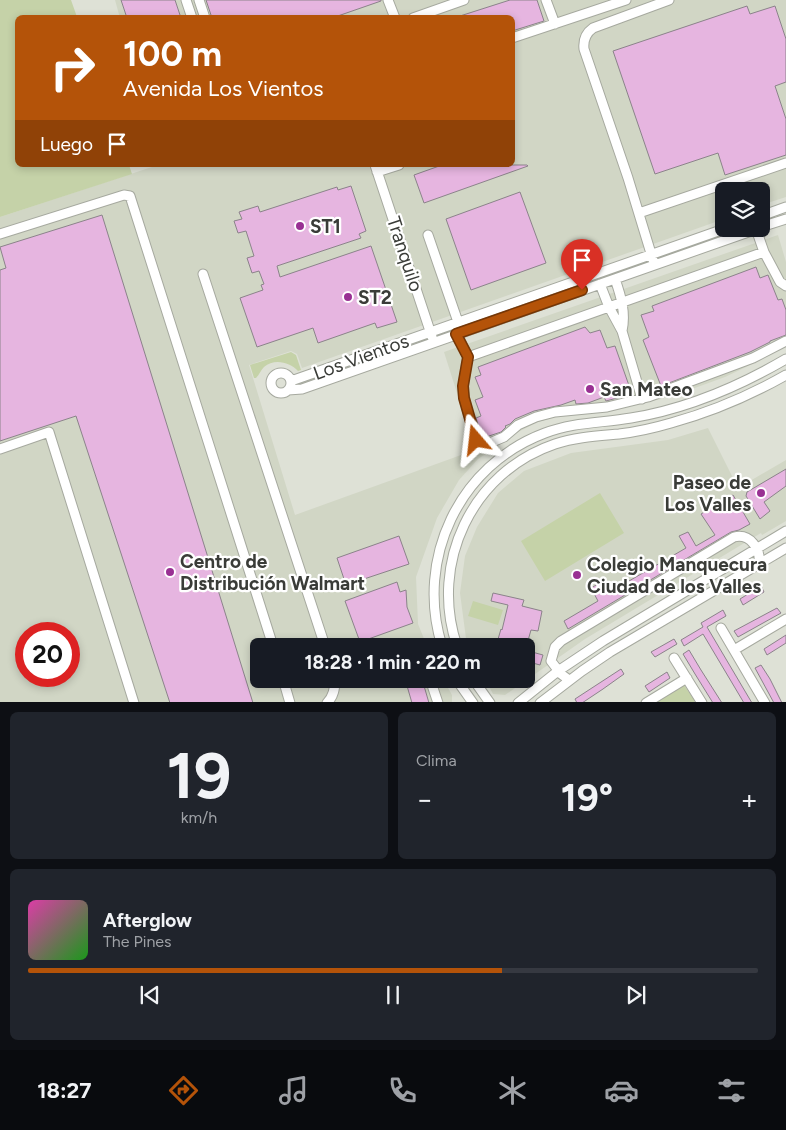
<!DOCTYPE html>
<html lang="es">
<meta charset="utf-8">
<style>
:root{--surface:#171b24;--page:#20242c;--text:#f1f3f6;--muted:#9ea1a6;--line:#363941;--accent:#b45309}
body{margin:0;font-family:Figtree,sans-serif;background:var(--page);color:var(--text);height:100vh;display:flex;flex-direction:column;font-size:19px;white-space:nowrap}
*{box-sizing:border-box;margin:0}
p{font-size:16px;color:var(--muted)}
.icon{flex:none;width:28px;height:28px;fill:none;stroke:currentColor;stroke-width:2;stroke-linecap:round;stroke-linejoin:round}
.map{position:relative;height:702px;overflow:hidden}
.side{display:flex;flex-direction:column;gap:10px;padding:10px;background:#0d0f14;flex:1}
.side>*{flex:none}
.top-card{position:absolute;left:15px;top:15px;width:500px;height:152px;border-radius:8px;box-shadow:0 2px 8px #0003;background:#b45309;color:#fff;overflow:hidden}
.buttons{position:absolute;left:715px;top:182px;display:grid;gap:10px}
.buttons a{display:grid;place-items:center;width:55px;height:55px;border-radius:8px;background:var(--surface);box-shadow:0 2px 8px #0003;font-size:25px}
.speed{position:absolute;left:15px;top:622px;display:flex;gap:10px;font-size:25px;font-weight:700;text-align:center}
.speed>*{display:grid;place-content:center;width:65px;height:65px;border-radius:50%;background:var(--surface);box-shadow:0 2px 8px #0003;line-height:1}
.speed .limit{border:8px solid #d22;background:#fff;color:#111}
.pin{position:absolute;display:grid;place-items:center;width:42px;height:42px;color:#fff;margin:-51px -21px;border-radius:50% 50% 50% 0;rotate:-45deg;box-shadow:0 0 5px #0007}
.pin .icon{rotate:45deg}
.me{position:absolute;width:55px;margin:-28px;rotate:343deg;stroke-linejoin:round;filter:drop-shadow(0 0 4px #0008)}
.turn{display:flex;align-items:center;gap:18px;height:105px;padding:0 25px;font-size:22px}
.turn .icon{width:65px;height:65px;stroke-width:2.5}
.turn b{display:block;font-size:35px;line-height:42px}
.then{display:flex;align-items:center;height:48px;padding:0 25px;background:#0003;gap:10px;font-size:19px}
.big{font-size:38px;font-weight:700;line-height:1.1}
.side .tile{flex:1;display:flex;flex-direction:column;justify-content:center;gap:8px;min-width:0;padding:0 18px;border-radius:8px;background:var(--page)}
.side .dial{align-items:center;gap:0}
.dial b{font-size:65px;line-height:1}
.song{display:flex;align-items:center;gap:15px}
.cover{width:60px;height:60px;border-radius:8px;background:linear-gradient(135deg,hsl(320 70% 55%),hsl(120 70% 35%))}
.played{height:5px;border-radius:2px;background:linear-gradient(90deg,var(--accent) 65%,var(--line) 65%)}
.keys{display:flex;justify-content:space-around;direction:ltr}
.heat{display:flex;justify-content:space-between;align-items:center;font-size:28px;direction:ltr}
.side .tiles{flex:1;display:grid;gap:10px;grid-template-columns:1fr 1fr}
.tile:last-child{grid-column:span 2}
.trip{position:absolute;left:250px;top:638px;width:285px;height:50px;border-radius:8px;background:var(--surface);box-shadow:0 2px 8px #0003;font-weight:700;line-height:50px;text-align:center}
.tab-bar{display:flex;height:80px;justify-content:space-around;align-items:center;background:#090b0e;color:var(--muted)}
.tab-bar .icon{width:35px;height:35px}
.tab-bar .on{color:var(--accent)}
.tab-bar b{font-size:22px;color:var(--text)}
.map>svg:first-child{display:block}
</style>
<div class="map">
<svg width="786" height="703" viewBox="0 0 786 703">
<rect width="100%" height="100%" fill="#dee1d6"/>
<path fill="#d1d6c5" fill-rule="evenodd" d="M115,0H786V197L761,205V191H724V219L302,368L297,354L291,351L249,365L295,515L475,450L444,352L778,235L786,262V345L746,367L725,377L681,393L661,399L622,408L563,415L538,422L518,432L478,459L459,480L437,518L416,577L418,624L427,646H259V679H443L452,695V702H0V217L158,165H512V18H120ZM26,634H69V676H26Z
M708,428L738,488L786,460V521L762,535L761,533L585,639L505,695L493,694L485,679H526V646H467L460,593L465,556L477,527L498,493L524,471L571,453L668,440Z"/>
<path fill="#c5d2a8" d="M0,0H71L77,17L18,18V165H129L132,174L0,217Z
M291,352L296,355L301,370L298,371C290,362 274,358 264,367C261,370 259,375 256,378H254L250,365Z
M600,493L624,533L545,581L521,541Z
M473,601L503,610L498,625L468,616Z
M684,685L695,701L693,703H652Z"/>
<path fill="#e6b5e0" stroke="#8b838a" d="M121,0H175L181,18H127Z
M206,0H381V1L332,18H212Z
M510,0H537L544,21L512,31V18H461L460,16Z
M747,6L750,14L775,6L786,39V82L775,86L786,119V155L725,175L718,153L655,174L613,51Z
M442,165H527L528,166L424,203L414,175Z
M351,186L366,231L359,234L361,238L277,266L280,277L371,246L397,322L377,328L375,323L318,343L313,328L257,347L240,298L263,290L261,285L264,284L259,271L252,273L247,258L254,256L246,231L238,233L234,221L242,219L239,212L258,206L260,212L337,187L338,190Z
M520,192L546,263L471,290L446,219Z
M102,215L253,703H170L76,416L0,441V270L6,268L0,247Z
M756,267L760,278L768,275L778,300L782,299L786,310V335L770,341V342L750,352L661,386L643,340L649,337L641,315L654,311L652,306Z
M585,327L590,333L600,330L607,348L615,346L632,394L606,401L604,397L588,403L576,404L575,400L561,405L534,411L515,419L510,424L505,426L506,427L501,432L483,438L476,418L481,416L475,400L483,397L475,377L481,375L478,367Z
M786,469V486L764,502L770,511L760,519L746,496L747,492Z
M733,495L750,524L739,530L731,532L568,629L564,621L598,601L591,588L603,581L610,592L686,548L679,536L688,532L696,546L715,535L701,514Z
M399,536L409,564L346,585L337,558Z
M397,582L400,592L406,590L407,607L413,623L360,642L345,601Z
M761,586L764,592L743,605L740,599Z
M493,593L524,600L522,606L542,611L538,631L531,630L527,644L533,645L532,652L543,655L540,665L529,662L528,666L526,665V646H496L501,629L502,630L508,605L491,601Z
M777,608L781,613L738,637L734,631Z
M723,610L726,616L707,627L752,703H744L703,634L684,646L681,640L703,627L701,623Z
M786,635V643L767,655L764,649Z
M674,639L677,644L655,657L651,652Z
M689,650L701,670L722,703H713L695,674L683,654Z
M761,665L770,679L782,703H774L755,668Z
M621,669L624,674L603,689L582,703H577L575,699Z
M667,672L670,678L649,692L645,686Z
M405,679H422L429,703H412Z"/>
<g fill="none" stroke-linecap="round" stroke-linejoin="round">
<defs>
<path id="minor" d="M186,0L192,18
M199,0L205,18
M388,0L395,18
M546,0L555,24
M413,18L464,0
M512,38L626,0
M375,165L432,337
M377,172L399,165
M639,213L786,163
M761,216L786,207
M761,227L786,219
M756,229L764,252
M0,234L124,195L130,196L273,646
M428,235L458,322
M653,260L628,178L584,49C583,40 586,33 593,28L669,0
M203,274L325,646
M600,284L609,307L622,331C626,313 621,296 615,279
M786,286L780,282L764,252L468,357L463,386L464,398L476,440L480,444L485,445L504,437L518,425L536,417L555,412L607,407L648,397L753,358L786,341
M622,331L642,399
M457,334L468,357
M271 383a10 10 0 1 1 20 0a10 10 0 1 1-20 0Z
M291,381L724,229
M288,390L302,389L757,229
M0,449L49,432L134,703
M721,628L765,703
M442,646C415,559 459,465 545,433C573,422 602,423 631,418C686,409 738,387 786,359
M457,646C429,563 472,472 555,444C576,437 597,436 619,434C636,432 654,428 671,423C711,412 749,396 786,375
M734,650L786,619
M674,658L702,703
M283,679L290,703
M430,679L438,703
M456,679L473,703
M473,679L490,703
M569,680L561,674L551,661L555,647L561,641L734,537C750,533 761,549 759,564
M327,703C334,696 335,688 335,679
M518,703L558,671L603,641L786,531
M540,703L582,671L610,652L786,548
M646,703L687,678"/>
</defs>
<use href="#minor" stroke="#a6a99f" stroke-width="11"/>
<use href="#minor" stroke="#fff" stroke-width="9"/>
</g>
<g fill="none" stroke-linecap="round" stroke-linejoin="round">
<defs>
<path id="route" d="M476,440L464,398L463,386L468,357L456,334L582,290"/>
</defs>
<use href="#route" stroke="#753606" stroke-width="12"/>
<use href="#route" stroke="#b45309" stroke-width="9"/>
</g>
<g fill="#993093" stroke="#fff" stroke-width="2">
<circle cx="300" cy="226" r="5"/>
<circle cx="348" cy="297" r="5"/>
<circle cx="590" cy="389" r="5"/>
<circle cx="761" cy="493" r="5"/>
<circle cx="170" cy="572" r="5"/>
<circle cx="577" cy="575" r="5"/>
</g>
<g text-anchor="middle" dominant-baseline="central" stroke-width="4.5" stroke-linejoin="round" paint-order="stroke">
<g font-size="19" font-weight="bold" fill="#3a3c38" stroke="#fff" text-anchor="start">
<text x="310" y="226">ST1</text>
<text x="358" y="297">ST2</text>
<text x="600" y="389">San Mateo</text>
<text x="751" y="482" text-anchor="end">Paseo de<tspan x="751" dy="22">Los Valles</tspan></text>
<text x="180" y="561">Centro de<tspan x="180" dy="22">Distribución Walmart</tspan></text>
<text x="587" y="564">Colegio Manquecura<tspan x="587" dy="22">Ciudad de los Valles</tspan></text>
</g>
<g font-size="19" fill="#3a3c38" stroke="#fff">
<text transform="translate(405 254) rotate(72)">Tranquilo</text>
<text transform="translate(361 357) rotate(-20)">Los Vientos</text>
</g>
</g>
</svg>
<div class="buttons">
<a><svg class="icon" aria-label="layers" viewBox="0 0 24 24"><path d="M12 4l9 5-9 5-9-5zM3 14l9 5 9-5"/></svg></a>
</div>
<div class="speed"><div class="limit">20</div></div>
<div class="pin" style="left:582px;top:290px;background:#d93025"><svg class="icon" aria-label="arrive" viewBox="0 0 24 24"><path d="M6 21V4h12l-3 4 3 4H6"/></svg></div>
<svg class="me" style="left:476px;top:440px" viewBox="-20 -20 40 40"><path d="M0-17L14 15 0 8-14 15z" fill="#b45309" stroke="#fff" stroke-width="4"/></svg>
<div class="trip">18:28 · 1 min · 220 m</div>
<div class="top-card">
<div class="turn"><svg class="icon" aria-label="right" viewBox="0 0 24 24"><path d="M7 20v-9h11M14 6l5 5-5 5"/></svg><div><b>100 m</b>Avenida Los Vientos</div></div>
<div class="then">Luego<svg class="icon" aria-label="arrive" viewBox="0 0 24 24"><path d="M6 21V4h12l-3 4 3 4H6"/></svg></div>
</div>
</div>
<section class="side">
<div class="tiles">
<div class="tile dial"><b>19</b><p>km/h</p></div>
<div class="tile"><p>Clima</p>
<div class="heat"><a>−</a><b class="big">19°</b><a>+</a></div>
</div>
<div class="tile">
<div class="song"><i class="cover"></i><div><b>Afterglow</b><p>The Pines</p></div></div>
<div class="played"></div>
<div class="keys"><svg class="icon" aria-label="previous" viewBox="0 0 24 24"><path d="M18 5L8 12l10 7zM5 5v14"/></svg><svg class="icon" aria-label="pause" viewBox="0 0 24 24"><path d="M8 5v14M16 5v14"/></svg><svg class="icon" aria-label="next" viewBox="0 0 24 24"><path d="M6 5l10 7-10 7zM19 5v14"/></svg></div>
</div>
</div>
</section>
<nav class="tab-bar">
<b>18:27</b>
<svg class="icon on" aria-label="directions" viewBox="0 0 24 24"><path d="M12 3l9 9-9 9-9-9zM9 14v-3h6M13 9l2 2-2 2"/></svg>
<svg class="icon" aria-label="music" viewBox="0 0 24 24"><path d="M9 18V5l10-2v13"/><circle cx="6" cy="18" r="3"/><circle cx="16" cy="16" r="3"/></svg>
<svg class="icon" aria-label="phone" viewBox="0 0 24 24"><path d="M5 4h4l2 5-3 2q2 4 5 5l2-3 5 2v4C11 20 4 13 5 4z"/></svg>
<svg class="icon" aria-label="climate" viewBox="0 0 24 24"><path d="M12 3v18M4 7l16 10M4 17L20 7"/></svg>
<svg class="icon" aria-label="car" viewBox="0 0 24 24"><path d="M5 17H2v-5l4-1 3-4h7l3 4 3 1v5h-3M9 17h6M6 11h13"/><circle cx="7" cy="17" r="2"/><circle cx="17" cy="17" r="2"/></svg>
<svg class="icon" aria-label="filters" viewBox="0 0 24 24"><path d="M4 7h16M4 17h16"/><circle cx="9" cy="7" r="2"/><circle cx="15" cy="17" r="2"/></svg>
</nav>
